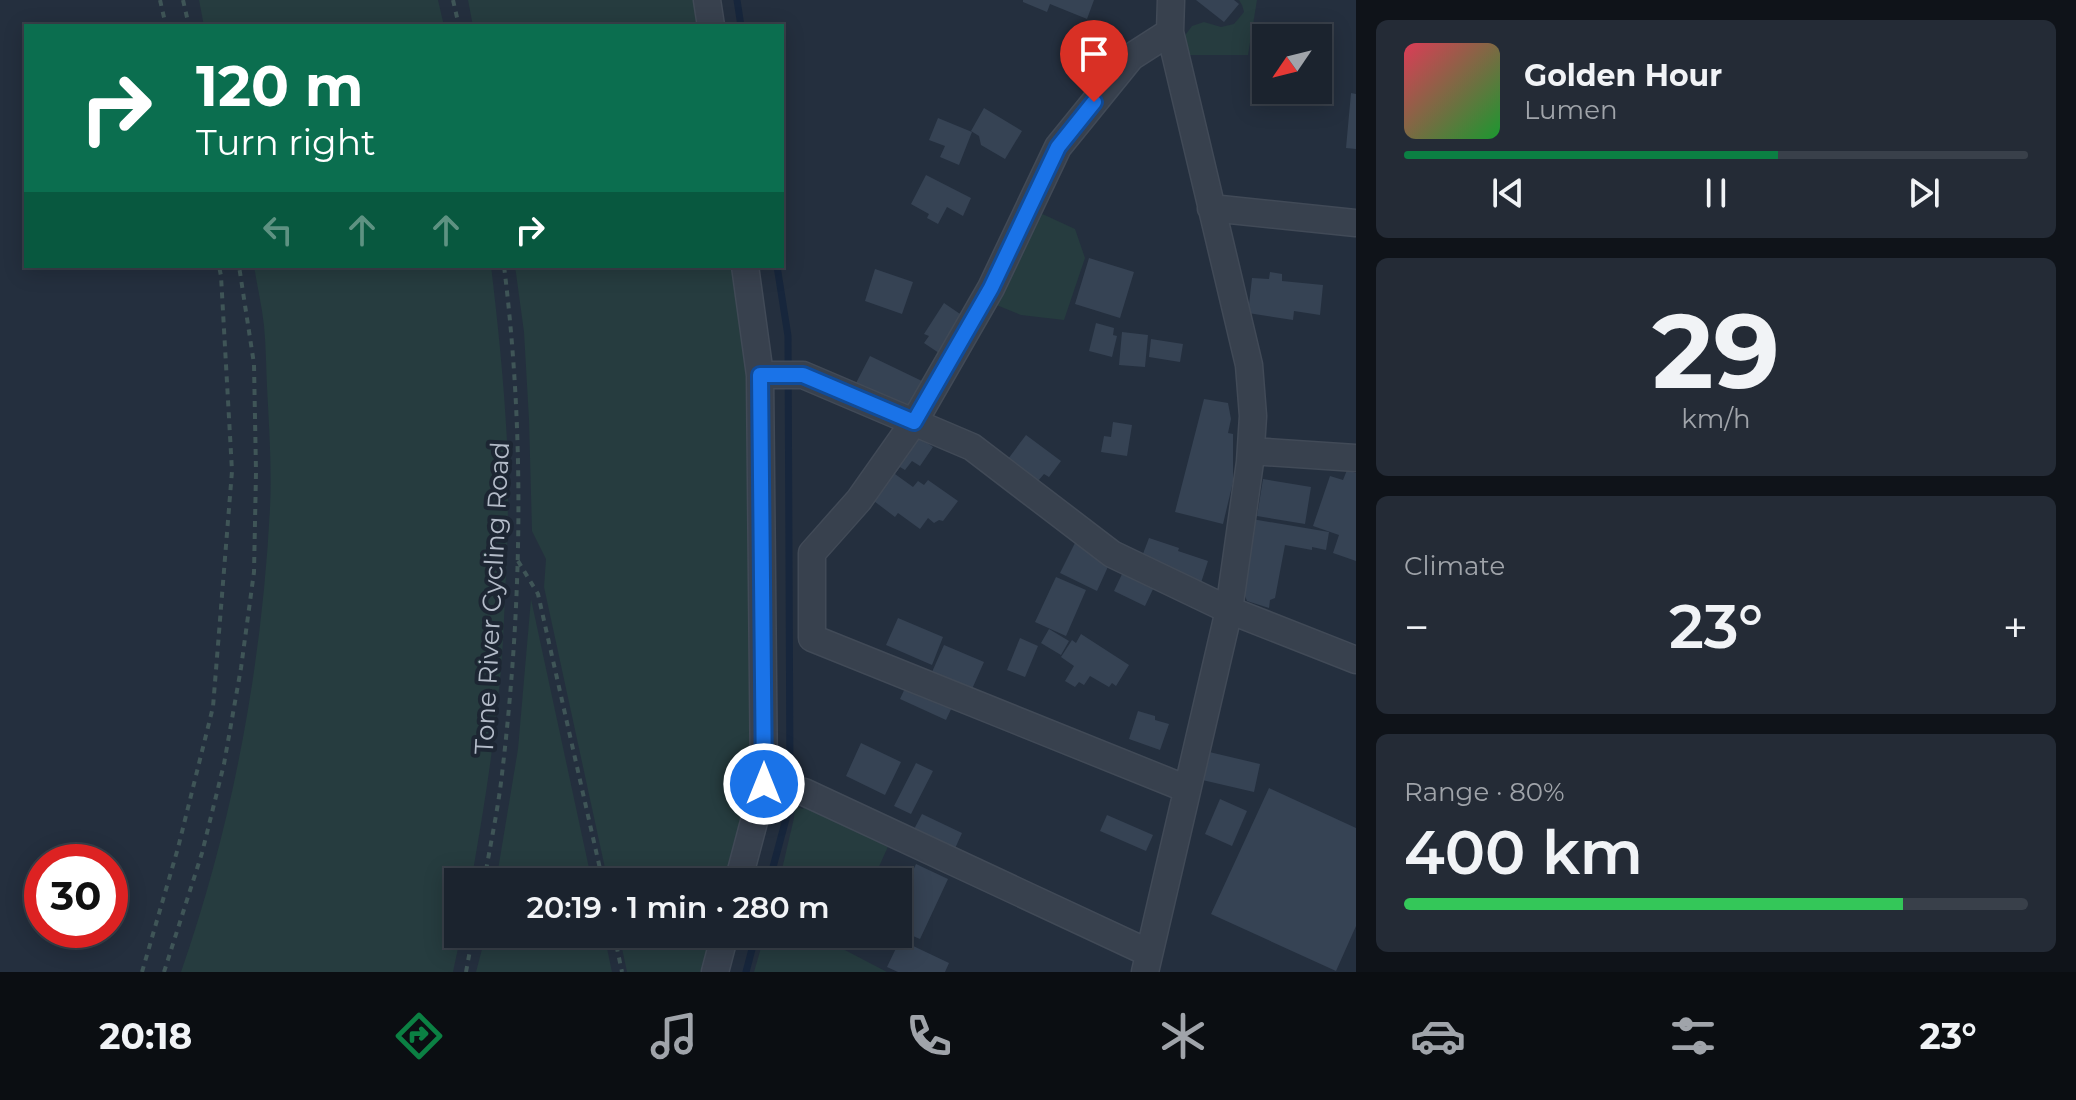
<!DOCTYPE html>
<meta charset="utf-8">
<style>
:root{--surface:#1b232e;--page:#242b36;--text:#f1f3f6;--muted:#a0a4aa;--line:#39404a;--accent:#0b8043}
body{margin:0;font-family:Montserrat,sans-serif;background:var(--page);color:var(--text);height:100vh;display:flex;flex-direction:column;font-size:30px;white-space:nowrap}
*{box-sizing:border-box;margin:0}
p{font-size:26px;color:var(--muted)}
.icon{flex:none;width:44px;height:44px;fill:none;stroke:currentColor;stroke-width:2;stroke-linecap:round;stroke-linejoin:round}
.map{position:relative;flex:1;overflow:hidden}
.drawer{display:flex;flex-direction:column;gap:20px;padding:20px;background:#0f1319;width:720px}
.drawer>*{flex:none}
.hud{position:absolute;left:24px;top:24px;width:760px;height:244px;border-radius:0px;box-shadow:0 4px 20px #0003,0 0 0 2px var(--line);background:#0b6e4f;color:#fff;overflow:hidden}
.needle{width:52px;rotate:235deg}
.tools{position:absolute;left:1252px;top:24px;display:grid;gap:16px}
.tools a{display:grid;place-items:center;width:80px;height:80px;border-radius:0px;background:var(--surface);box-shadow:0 4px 20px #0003,0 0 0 2px var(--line);font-size:40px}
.speed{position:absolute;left:24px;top:844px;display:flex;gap:16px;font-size:40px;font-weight:700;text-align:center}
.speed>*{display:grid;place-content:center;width:104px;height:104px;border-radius:50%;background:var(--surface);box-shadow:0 4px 20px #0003,0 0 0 2px var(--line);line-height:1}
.speed .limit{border:12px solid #d22;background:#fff;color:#111}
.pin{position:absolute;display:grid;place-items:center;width:68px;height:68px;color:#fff;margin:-82px -34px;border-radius:50% 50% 50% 0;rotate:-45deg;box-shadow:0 0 8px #0007}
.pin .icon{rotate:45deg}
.me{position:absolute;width:88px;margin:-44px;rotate:0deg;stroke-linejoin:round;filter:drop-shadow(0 0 6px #0008)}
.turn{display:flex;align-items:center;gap:28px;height:168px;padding:0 40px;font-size:36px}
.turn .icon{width:104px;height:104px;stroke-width:2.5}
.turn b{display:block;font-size:56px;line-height:68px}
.lanes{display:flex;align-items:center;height:76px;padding:0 40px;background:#0003;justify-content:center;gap:40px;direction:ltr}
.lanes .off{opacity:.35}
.big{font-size:60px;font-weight:600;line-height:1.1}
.drawer .tile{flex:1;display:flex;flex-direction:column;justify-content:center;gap:12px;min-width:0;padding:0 28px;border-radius:12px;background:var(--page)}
.drawer .dial{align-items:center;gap:0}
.dial b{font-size:104px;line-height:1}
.song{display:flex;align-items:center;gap:24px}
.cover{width:96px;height:96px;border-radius:12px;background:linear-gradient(135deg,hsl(350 70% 55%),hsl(130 70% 35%))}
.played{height:8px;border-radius:4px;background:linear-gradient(90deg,var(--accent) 60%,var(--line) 60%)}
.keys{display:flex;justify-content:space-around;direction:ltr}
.heat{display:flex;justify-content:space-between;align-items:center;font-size:44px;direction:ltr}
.charge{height:12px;border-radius:6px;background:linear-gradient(90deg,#34c759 80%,var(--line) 0)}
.trip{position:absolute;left:444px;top:868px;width:468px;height:80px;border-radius:0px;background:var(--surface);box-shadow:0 4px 20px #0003,0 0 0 2px var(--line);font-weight:600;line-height:80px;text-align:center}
.dock{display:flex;height:128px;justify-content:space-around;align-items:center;background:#0b0e12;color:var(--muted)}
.dock .icon{width:56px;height:56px}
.dock .active{color:var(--accent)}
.dock b{font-size:36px;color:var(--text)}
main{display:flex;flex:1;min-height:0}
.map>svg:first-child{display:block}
</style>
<main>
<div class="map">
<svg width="1356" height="972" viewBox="0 0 1356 972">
<rect width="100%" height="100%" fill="#242f3e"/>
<path fill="#263c3f" d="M199,0H438L444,26H204Z
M468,0H698L701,26H473Z
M1239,0H1257L1248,55H1186L1183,38L1192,26L1204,22L1221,27L1234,24L1244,12L1242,5Z
M1036,211L1075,229L1085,258L1064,320L1021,315L994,304Z
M254,266H491C498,324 504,383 507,441C510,507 506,575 503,641C498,722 485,803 471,882H458V934H461L453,972H181C233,823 262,665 270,508C272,468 269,427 267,387C266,366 266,346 264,326C262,306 257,286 254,266Z
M515,266H737L751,361L754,777L728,882H608L544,587L546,559L532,531L529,420L524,332Z
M531,599L592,882H496L518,749Z
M804,798L891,840L872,882H779L794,818L795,806L803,809Z
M486,934H604L612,972H476Z
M619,934H714L705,972H627Z
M765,934H847L841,948L887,972H754Z"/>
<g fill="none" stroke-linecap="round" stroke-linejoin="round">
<path stroke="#17263c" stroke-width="7" d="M737,0L741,26
M777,266L788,336L790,782
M769,882L790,804V795
M746,972L756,934"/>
</g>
<path fill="#364354" d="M1023,0H1094L1087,19L1050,4L1047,12L1023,2Z
M1196,0H1234L1239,4L1224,22Z
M1351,93L1356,94V149L1346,148Z
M984,108L1022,131L1005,159L981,145L979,136L971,131Z
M938,118L972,132L959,165L940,157L945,146L929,140Z
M926,175L971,198L963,216L947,207L938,224L927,218L929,214L911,204Z
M1089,258L1134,272L1120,318L1075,304Z
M875,269L913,282L902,314L865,301Z
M1270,272L1282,274V281L1323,285L1320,315L1294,311L1293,320L1248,313L1252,278L1269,279Z
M944,303L963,316L939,353L924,343L929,336L924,334Z
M1096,323L1114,328L1113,335L1117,336L1112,357L1089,351Z
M1122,332L1148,335L1145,367L1119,365Z
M1151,339L1183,344L1180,362L1149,357Z
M870,356L924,382L909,412L855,385Z
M1204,399L1228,403L1231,419L1228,433L1233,434V482L1223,524L1175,512Z
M1113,422L1132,425L1127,456L1101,452L1104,436L1111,437Z
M914,434L933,447L920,466L912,461L905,470L900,467L895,474L913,487L918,481L924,485L928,480L958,501L943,521L939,520L934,523L928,518L920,529L898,513L895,517L870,498Z
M1026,435L1061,461L1049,477L1044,474L1038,481L1008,459Z
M1347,470L1356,473V561L1333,553L1339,535L1313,526L1330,476L1343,480Z
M1263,479L1311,487L1305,524L1257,516Z
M1252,519L1329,532L1326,550L1312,547V550L1285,545L1275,598L1270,600L1269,608L1247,601L1241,586Z
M1149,538L1179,548L1178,551L1208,561L1200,586L1141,559Z
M1075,543L1111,560L1097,591L1060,573Z
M1123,572L1154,587L1145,606L1114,591Z
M1056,577L1086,590L1066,636L1035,622Z
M898,618L943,637L932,665L886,645Z
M1049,629L1069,641L1061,655L1041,643Z
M1081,634L1129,665L1116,686L1112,683L1109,687L1090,676L1084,685L1079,682L1075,687L1065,681L1074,666L1061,657L1072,640L1076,643Z
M1020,638L1038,646L1025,677L1007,670Z
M944,645L984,662L972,689L932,672Z
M907,684L953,705L946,720L900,699Z
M1138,711L1155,716V720L1169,724L1160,750L1129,739Z
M861,743L901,762L885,795L846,776Z
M1205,751L1260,764L1254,792L1198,779Z
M916,763L933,771L911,814L894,806Z
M1269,788L1356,828V926L1336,971L1211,914Z
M1220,799L1247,811L1232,846L1205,834Z
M922,814L962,833L952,855L911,835Z
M1107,815L1153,835L1146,851L1100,831Z
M916,864L948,879L920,939L913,936L909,944L949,963L945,972H898L887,967L899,942L884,934H898V903Z"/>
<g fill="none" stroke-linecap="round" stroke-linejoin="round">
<defs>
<path id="minor" d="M707,0L711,26
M1170,32L1131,57L1058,147L991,288L914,422L859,500L812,553V638L1187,789
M1211,208L1356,223
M760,375H803L972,447L1112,554L1229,610L1356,660
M1251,451L1356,458
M764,784L804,792L1149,953
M738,882L764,784L760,375L745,266
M715,972L725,934
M1145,972L1229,610L1250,462L1253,416L1249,365L1170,32L1171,0"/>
</defs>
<use href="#minor" stroke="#414a57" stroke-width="29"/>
<path stroke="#3f5557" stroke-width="4" stroke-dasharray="6 6" stroke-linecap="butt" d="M160,0L166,26
M183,0L189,26
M453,0L459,26
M518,561L538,594L603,882
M484,882C490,846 498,810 502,774C522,605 525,435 504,266
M614,934L622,972
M142,972L178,848L213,707L232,471L221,276L219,266
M164,972L202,853L224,764L241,668L254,572L256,472L254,364L239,266
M466,972L473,934"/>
<use href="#minor" stroke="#38414e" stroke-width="26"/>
</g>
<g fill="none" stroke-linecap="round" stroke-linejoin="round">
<defs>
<path id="route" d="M764,784L760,375H803L914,422L991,288L1058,147L1094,102"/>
</defs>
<use href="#route" stroke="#114b97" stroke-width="20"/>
<use href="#route" stroke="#1a73e8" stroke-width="14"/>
</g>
<g text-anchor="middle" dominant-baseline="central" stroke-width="8" stroke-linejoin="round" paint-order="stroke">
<g font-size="26" fill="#b4bcc9" stroke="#1d2633">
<text transform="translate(492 598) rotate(-87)">Tone River Cycling Road</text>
</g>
</g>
</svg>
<div class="tools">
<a><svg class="needle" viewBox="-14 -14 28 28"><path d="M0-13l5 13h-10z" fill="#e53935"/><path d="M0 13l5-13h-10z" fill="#a0a4aa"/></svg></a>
</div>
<div class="speed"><div class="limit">30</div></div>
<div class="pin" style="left:1094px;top:102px;background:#d93025"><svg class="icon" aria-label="arrive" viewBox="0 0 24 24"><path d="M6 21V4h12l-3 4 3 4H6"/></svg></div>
<svg class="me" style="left:764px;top:784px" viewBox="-20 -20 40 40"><circle r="17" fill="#1a73e8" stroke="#fff" stroke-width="3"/><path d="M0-11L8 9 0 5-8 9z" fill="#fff"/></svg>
<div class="trip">20:19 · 1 min · 280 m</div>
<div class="hud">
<div class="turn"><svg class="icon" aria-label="right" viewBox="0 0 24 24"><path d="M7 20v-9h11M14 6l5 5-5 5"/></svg><div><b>120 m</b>Turn right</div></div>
<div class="lanes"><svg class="icon off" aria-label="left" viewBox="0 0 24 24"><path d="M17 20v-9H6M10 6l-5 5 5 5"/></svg><svg class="icon off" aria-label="ahead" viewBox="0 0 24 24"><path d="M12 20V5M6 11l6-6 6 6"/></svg><svg class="icon off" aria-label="ahead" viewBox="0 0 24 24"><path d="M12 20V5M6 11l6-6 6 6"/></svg><svg class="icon" aria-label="right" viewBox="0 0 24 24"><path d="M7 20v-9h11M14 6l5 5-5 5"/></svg></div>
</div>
</div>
<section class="drawer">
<div class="tile">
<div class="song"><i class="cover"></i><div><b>Golden Hour</b><p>Lumen</p></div></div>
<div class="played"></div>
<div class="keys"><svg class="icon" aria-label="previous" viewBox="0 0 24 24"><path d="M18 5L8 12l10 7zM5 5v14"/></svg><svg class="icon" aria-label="pause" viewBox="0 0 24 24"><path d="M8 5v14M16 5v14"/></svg><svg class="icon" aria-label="next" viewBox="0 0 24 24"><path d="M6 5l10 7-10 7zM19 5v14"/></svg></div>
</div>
<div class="tile dial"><b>29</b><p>km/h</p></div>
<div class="tile"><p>Climate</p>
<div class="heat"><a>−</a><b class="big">23°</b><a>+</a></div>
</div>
<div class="tile"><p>Range · 80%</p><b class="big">400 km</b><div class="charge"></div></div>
</section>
</main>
<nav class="dock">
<b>20:18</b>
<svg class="icon active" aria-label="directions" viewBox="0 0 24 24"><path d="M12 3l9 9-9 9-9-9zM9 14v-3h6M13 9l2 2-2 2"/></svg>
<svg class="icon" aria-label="music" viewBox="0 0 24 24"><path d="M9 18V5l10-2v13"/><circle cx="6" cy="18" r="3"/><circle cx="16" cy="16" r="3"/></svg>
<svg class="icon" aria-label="phone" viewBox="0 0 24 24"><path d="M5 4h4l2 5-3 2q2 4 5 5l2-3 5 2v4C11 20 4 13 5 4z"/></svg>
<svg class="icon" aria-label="climate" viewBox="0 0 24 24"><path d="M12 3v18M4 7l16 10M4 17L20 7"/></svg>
<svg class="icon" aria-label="car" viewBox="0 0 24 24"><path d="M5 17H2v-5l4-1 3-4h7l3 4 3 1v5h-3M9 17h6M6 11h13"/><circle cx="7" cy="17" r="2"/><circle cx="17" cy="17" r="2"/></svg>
<svg class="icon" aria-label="filters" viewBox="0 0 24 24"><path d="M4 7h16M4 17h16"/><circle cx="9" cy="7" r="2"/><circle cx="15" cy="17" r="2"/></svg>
<b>23°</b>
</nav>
